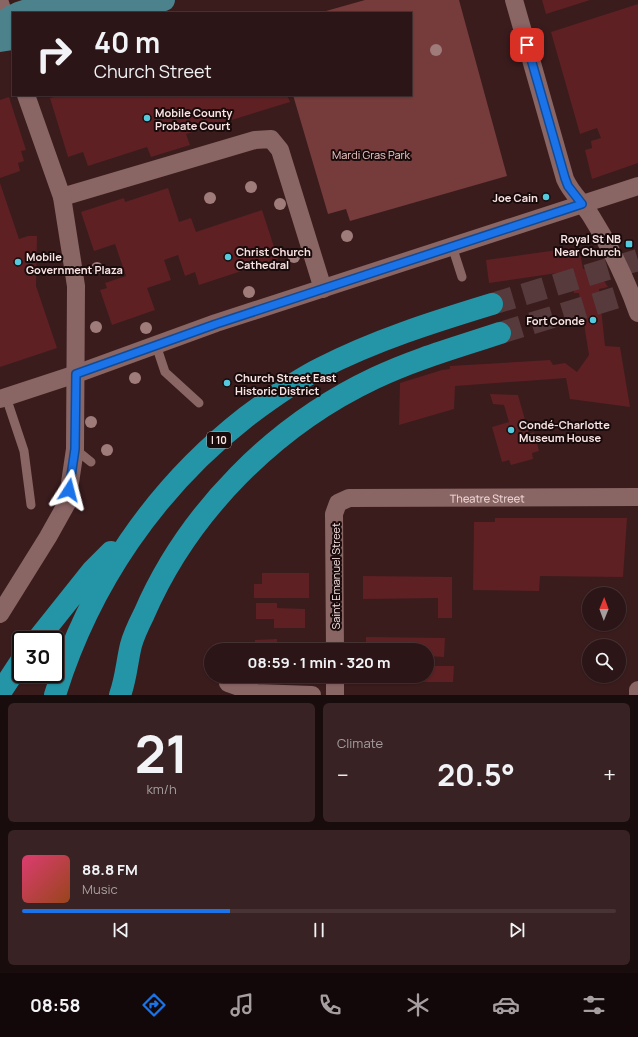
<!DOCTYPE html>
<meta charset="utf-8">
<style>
:root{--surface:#2c1516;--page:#382223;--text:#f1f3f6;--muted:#a69fa1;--line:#483435;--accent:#1a73e8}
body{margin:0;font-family:Manrope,sans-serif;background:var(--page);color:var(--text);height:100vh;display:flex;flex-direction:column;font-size:15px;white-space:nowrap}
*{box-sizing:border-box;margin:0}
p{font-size:13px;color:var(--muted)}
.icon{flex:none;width:22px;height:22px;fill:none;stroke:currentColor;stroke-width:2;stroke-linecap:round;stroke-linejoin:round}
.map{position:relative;height:695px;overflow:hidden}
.sheet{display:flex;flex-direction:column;gap:8px;padding:8px;background:#180c0c;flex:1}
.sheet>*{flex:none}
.hud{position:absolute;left:12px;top:12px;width:400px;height:84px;border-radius:0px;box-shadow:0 1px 3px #0004,0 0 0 1px var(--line);background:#2c1516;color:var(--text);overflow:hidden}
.needle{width:26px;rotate:1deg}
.buttons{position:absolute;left:582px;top:587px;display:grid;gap:8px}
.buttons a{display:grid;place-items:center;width:44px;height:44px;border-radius:50%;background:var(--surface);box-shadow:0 1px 3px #0004,0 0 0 1px var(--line);font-size:20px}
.speed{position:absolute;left:12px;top:631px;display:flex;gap:8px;font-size:20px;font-weight:700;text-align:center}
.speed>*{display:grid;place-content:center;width:52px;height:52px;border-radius:50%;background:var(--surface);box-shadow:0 1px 3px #0004,0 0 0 1px var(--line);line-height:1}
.speed .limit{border:2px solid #111;border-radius:6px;background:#fff;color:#111}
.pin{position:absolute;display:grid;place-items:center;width:34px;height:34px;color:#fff;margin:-17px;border-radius:8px;box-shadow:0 2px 6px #0006}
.me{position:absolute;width:44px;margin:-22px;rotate:9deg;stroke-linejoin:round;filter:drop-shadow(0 0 3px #0008)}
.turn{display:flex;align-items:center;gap:14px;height:84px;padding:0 16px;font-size:18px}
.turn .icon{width:52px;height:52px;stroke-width:2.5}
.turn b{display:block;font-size:28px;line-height:34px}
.big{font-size:30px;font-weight:700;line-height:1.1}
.sheet .widget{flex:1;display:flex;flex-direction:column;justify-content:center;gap:6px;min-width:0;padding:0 14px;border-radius:6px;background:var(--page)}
.sheet .dial{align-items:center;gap:0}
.dial b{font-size:52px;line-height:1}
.song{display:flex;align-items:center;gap:12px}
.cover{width:48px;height:48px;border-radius:6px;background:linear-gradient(135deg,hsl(340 70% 55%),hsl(20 70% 35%))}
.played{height:4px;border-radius:2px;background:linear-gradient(90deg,var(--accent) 35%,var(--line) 35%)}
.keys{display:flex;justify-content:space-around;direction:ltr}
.heat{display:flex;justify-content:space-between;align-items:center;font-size:22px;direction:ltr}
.sheet .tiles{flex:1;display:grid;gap:8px;grid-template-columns:1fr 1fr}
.widget:last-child{grid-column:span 2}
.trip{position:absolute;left:204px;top:643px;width:230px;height:40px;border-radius:20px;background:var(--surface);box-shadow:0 1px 3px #0004,0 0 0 1px var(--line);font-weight:700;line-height:40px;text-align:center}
.tabs{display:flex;height:64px;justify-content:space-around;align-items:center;background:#120809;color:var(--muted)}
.tabs .icon{width:28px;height:28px}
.tabs .on{color:var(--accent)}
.tabs b{font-size:18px;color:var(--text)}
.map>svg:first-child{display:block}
</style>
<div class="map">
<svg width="638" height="695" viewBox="0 0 638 695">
<rect width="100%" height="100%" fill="#3a1c1d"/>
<path fill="#763b3b" d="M365,0H459L507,176L350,221L346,209L328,214L293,95H411V13H319Z"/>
<path fill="#5e2023" d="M542,0H590L546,14Z
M638,4V163L592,179L585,150L592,148L591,141L601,138L597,128L580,134L551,32Z
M61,95H287L290,102L186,134L190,145L151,157L147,147L88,166L83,152L68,157L50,98Z
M9,97L26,150L21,151L24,161L18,163L20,171L0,178V100Z
M0,183L19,239L28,236H37L36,286L57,348L0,367Z
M168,188L179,222L191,218L196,232L262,210L278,259L199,285L195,272L185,276L178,255L164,260L171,280L147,288L155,310L112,325L100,290L107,288L105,283L126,276L115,244L94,251L81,212L124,198L125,202Z
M579,247L583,269L595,267L608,287L599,289L605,346L620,347L630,407L570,399L566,378L455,386L454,409L399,425L400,383L442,370L450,369V366L550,360L553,365L565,363L577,372L589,355L579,293H574L571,271L489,283L486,260Z
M490,394L518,395L529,434L534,432L539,451L532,453L533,459L511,465L509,460L502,462L492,427L509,422L504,405L493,404Z
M495,518H627L623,577L540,576L539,591L473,590L474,522H495Z
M262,573H309V598H254V584H262Z
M363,576L452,577V618H438V598L363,599Z
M256,603H277V608L305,609V628H274V619H256Z
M366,637L445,638L444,657L427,656V650H366Z
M277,639V645H305V650H255V640Z
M427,666H454L453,682H412V676H427Z"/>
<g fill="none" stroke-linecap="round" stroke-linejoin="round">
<path stroke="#573a3b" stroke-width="22" stroke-dasharray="22 11" stroke-linecap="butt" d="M492,304L638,260
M500,333L638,291"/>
<path stroke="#896564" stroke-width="9" d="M452,246L462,277
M156,345L165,372L199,403
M6,397L24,451L31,505
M75,449L91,462"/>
<g stroke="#896564" stroke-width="18">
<path d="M514,0L565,179C571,193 583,203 591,216C610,246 626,279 638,313"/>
<path d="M0,3L9,31"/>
<path d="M62,197L255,140L271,139L280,150L323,289"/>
<path d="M0,399L76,374L216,323L638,186"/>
<path d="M0,614L48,537L67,503L75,449L76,286L62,197L26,95"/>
<path id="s1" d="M335,650L334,514L338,503L349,498L638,497"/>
<path d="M335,676V695"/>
<path d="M228,683L256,693L312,695"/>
<path d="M638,695V690"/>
</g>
<path stroke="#4c828c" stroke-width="22" d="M18,13L57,0
M47,13L90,0
M92,13L130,0
M124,13L164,0
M0,24L13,15
M0,41L13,39"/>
<path stroke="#2495a7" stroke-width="22" d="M37,640L92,571L111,552
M0,693L21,661
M55,695C89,585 155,488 246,417C270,399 295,381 321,368C376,340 433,322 492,304
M120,695C126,679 127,661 131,645C134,634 139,624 144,614C188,512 275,425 375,378C415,359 458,347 500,333"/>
</g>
<g fill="#9f7b7a">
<circle cx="436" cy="50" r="6"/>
<circle cx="251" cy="187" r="6"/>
<circle cx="210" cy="198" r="6"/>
<circle cx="280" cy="204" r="6"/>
<circle cx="347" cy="236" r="6"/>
<circle cx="294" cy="257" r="6"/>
<circle cx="97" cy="268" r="6"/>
<circle cx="249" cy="292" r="6"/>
<circle cx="96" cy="327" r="6"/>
<circle cx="146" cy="328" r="6"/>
<circle cx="135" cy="378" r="6"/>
<circle cx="91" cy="422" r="6"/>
<circle cx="107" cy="450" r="6"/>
</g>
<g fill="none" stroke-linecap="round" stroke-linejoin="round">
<defs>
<path id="route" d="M69,490L75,449L76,374L216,324L582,204L568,186L565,178L527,45"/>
</defs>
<use href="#route" stroke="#114b97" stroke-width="10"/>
<use href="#route" stroke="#1a73e8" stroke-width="7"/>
</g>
<g fill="#54cade" stroke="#190b0b" stroke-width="1.5">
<circle cx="147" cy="118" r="4"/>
<circle cx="546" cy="197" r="4"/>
<rect x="625" y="240" width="8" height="8" rx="2"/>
<circle cx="228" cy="257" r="4"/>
<circle cx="18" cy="262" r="4"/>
<circle cx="593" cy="320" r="4"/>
<circle cx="227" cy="383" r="4"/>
<circle cx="511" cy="430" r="4"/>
</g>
<g text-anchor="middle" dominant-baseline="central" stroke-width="4" stroke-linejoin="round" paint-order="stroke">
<rect fill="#190b0b" stroke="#b6a2a2" stroke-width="1" x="207" y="432" width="24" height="16" rx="3"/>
<g font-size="10" font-weight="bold" fill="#f9e3e3">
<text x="219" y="440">I 10</text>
</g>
<g font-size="11" font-weight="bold" fill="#f9e3e3" stroke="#190b0b" text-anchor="start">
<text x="155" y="112">Mobile County<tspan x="155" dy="13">Probate Court</tspan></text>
<text x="538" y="197" text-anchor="end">Joe Cain</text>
<text x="621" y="238" text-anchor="end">Royal St NB<tspan x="621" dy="13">Near Church</tspan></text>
<text x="236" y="251">Christ Church<tspan x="236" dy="13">Cathedral</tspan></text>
<text x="26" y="256">Mobile<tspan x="26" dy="13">Government Plaza</tspan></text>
<text x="585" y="320" text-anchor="end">Fort Conde</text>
<text x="235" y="377">Church Street East<tspan x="235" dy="13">Historic District</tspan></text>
<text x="519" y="424">Condé-Charlotte<tspan x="519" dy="13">Museum House</tspan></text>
</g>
<g font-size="11" fill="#f2c8c6" stroke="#190b0b">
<text x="371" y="154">Mardi Gras Park</text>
</g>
<g font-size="11" fill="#f9e3e3" stroke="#190b0b">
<text stroke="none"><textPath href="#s1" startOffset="298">Theatre Street</textPath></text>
<text transform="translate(335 576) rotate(-90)">Saint Emanuel Street</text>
</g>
</g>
</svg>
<div class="buttons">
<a><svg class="needle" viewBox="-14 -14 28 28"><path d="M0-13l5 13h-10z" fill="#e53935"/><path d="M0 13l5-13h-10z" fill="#a69fa1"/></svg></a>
<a><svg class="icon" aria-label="search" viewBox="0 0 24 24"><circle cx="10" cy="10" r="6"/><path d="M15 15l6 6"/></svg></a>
</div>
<div class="speed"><div class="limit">30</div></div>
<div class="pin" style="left:527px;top:45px;background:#d93025"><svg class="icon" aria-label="arrive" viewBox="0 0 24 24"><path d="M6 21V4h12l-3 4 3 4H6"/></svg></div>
<svg class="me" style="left:69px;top:490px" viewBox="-20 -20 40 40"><path d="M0-17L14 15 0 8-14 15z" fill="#1a73e8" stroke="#fff" stroke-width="4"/></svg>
<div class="trip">08:59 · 1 min · 320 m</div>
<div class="hud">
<div class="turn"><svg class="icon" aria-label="right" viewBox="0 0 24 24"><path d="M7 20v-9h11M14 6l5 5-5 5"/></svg><div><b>40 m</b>Church Street</div></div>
</div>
</div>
<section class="sheet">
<div class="tiles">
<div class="widget dial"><b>21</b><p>km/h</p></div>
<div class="widget"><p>Climate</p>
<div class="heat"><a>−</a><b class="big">20.5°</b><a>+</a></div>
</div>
<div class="widget">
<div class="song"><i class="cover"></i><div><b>88.8 FM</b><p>Music</p></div></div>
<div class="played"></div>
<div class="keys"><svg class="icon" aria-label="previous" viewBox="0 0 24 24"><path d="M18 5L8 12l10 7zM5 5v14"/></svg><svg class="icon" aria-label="pause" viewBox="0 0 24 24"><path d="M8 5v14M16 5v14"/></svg><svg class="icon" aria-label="next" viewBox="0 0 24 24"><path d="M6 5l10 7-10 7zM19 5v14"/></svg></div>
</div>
</div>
</section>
<nav class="tabs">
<b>08:58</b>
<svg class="icon on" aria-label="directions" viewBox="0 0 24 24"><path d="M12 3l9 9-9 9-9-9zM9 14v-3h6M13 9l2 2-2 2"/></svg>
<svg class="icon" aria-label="music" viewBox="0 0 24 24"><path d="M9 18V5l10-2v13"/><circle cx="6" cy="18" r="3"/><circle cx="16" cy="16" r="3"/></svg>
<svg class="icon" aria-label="phone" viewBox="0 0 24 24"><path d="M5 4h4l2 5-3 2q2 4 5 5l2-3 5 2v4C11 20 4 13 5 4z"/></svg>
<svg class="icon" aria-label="climate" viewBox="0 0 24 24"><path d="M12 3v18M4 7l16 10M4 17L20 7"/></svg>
<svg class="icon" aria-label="car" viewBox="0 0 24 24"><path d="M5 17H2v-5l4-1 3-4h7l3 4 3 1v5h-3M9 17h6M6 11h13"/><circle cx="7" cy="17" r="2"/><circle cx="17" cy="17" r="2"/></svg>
<svg class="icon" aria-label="filters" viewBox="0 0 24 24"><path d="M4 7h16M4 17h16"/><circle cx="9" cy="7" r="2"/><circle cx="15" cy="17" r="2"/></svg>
</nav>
